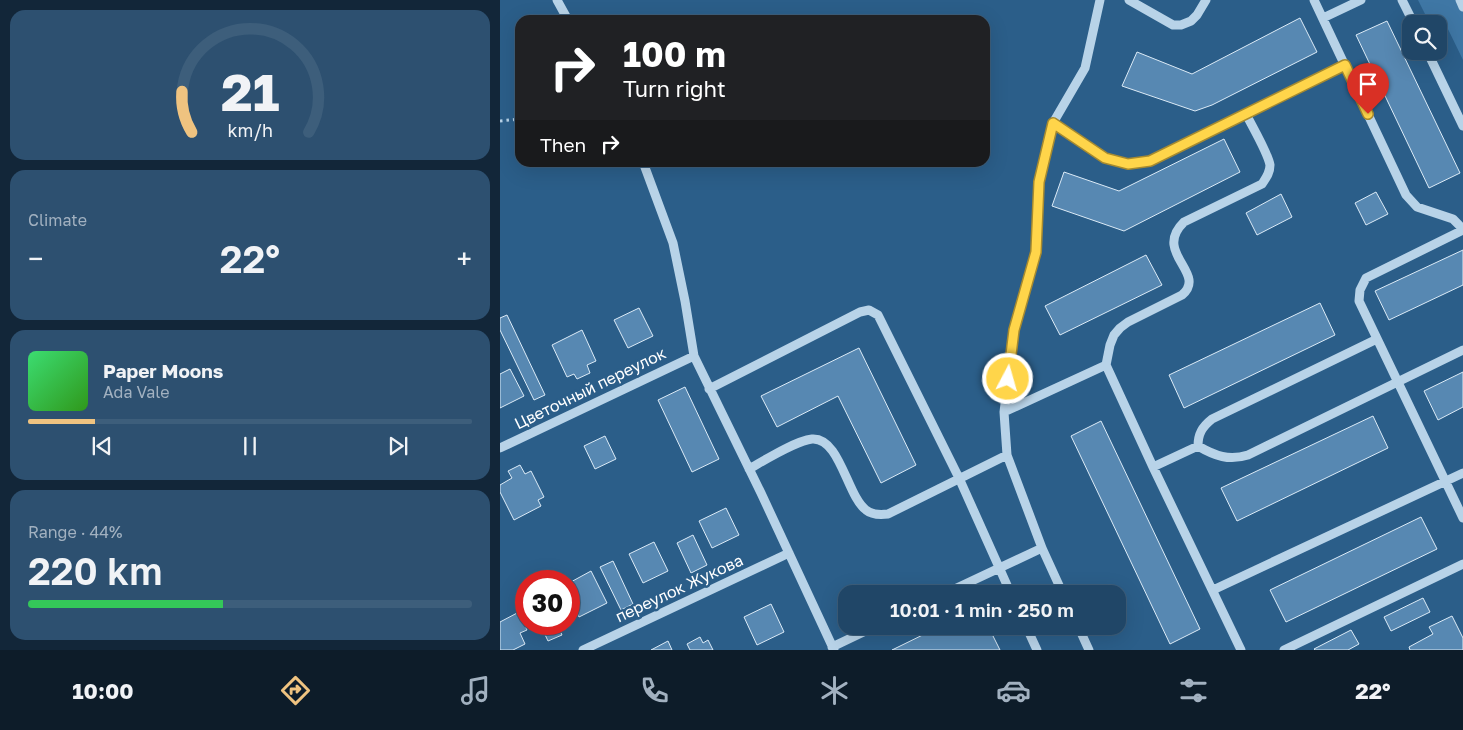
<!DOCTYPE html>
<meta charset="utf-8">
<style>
:root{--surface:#204667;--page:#2d5070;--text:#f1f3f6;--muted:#a2b1c0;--line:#3d5e7b;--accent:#efc380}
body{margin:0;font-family:"Golos Text",sans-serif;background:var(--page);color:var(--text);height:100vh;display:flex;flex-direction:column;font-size:19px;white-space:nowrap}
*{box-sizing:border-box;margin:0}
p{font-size:16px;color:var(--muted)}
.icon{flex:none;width:28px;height:28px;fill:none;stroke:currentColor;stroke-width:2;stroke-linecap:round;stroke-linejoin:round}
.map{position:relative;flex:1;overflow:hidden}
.side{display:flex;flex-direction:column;gap:10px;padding:10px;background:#122639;width:500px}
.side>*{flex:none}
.top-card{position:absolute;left:15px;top:15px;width:475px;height:152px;border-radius:15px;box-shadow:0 5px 20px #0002,0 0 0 1px var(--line);background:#202124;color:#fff;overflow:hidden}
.fabs{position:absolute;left:902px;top:15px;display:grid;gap:10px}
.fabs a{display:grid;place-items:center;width:45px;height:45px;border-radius:10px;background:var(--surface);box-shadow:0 5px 20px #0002,0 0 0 1px var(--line);font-size:25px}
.speed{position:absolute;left:15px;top:570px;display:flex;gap:10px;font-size:25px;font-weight:700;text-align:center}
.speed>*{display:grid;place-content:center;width:65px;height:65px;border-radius:50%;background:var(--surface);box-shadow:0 5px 20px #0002,0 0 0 1px var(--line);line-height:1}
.speed .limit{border:8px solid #d22;background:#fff;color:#111}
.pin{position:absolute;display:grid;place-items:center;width:42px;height:42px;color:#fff;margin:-51px -21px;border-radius:50% 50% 50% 0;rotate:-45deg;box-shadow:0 0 5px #0007}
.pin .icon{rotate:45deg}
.me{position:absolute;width:55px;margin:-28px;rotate:6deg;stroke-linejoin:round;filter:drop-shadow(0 0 4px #0008)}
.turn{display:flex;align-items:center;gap:18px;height:105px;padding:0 25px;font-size:22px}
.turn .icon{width:65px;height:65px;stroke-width:2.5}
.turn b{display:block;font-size:35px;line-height:42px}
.then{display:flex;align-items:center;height:48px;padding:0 25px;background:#0003;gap:10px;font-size:19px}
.big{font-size:38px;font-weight:600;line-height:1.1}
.side .tile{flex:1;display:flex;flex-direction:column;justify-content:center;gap:8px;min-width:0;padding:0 18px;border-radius:15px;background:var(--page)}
.side .dial{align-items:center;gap:0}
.dial svg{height:130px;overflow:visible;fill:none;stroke:var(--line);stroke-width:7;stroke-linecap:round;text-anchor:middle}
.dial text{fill:var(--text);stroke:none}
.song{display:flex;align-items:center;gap:15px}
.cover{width:60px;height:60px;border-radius:8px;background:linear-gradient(135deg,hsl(140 70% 55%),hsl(110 70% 35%))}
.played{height:5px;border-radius:2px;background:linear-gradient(90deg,var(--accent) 15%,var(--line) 15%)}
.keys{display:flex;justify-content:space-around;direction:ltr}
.heat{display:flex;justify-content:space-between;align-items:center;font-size:28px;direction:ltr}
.charge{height:8px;border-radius:4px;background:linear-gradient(90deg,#34c759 44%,var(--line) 0)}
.trip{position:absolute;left:338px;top:585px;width:288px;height:50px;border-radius:15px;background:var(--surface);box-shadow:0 5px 20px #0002,0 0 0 1px var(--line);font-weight:600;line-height:50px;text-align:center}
.menu{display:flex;height:80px;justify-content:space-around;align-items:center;background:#0d1c29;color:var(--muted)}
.menu .icon{width:35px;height:35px}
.menu .on{color:var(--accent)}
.menu b{font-size:22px;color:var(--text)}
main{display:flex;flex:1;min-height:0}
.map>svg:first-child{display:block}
</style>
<main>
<section class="side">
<div class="tile dial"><svg viewBox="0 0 100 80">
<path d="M14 69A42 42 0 1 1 86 69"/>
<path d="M14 69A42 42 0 0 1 8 44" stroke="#efc380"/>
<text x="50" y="56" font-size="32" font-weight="700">21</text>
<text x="50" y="72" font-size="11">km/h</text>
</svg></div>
<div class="tile"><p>Climate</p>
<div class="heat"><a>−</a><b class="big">22°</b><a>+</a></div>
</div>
<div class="tile">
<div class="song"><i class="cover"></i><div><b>Paper Moons</b><p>Ada Vale</p></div></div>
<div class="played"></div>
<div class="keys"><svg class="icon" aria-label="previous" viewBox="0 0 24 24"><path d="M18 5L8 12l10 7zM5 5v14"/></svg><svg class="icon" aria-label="pause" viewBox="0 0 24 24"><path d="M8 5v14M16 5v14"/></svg><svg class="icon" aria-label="next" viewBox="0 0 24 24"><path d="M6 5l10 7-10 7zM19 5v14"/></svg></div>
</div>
<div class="tile"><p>Range · 44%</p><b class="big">220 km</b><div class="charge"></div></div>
</section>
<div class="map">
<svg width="963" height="650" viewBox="0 0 963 650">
<rect width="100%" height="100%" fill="#2b5e89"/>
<path fill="#3f77a5" d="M918,0H958L963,11V60L946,25L939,28V24H930Z"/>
<path fill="#5788b2" stroke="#dcebf7" d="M800,18L817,52L712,105L695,111L622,86L637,52L692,74Z
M887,21L960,173L929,188L856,35Z
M724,139L740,172L624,231L552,206L564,172L619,191Z
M876,192L888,214L866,225L855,203Z
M781,194L792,217L757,235L746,213Z
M963,250V285L889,320L875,291Z
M646,255L662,285L560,335L545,306Z
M820,303L835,335L684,408L669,375Z
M139,308L153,336L128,348L114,320Z
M7,315L45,395L34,400L0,330V318Z
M82,330L96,361L87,365L90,373L77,379L74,374L67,377L52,345Z
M359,348L416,465L381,483L338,396L277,427L261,396Z
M10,369L24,396L0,408V374Z
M963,372V407L938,420L924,391Z
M185,387L219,459L192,472L158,400Z
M873,416L888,448L737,521L721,488Z
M601,421L700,629L670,644L571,436Z
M105,436L116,459L95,469L84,446Z
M20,465L25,474L31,471L44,497L38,500L41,506L14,520L0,492V485L12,478L8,471Z
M226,508L239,535L212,548L199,521Z
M921,517L937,549L786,622L770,590Z
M193,535L207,565L191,573L177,543Z
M154,542L168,571L143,583L129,554Z
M113,561L133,604L121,610L100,567Z
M91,571L107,603L79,617L75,608L69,612V583Z
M923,598L930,612L891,631L884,617Z
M271,604L284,632L257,645L244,617Z
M19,612L27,630L20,633L25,644L13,650H0V622Z
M952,616L963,638V650H910L909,647L933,634L929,627Z
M40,624H57L62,635L48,641Z
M441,626H488L500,650H392Z
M851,630L859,644L848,650H815L814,649Z
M200,637L203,643L208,640L213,650H190L187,644Z
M168,641L172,650H151Z"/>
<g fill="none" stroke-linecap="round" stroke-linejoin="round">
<path stroke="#b8d3e8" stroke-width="3" stroke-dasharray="2.5 4" stroke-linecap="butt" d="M0,121L20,119"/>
<path stroke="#b8d3e8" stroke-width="9" d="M57,0L68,20
M629,0L673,25H681L691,21L697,15L706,0
M814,0L906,195L917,207L953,219L963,229
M902,0L914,24
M960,0L963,7
M823,18L861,0
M927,51L963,126
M746,114L845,65
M553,123L605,157L628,164L650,161L746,114C752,126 768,153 770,165C770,173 766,178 762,184L684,222C652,253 708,273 682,295L628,322L620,328L614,335L610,345L606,365L653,467L741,650
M143,162L173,243L185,301L194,356L261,493L334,650
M963,230L866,278L860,290L859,301L963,518
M877,339L712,419C702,427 698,434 698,446C715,456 729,461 748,455L963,350
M209,389L360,312L369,310L378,315L459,478L511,594
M504,412L606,365
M0,448L194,356
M653,467L698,446
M249,469C265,460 295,441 312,439C340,437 347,496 366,510C372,515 380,515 388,514L507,455
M713,590L963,473
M444,594L542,548
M563,594L542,548L507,455L504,412L514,330L536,252L539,182L553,123L585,68L600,0
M526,626L537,650
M578,626L589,650
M332,647L376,626
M83,650L289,553
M784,650L963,564"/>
</g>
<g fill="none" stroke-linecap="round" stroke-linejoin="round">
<defs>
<path id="route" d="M508,379L514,330L536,252L539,182L553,123L605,158L628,164L650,161L845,65L868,114"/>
</defs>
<use href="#route" stroke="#a68a30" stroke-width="12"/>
<use href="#route" stroke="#ffd54a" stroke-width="9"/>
</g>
<g text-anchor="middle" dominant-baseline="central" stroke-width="5" stroke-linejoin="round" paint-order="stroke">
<g font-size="16" fill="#fff" stroke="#2b5e89">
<text transform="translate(90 388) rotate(-26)">Цветочный переулок</text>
<text transform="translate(179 588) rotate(-25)">переулок Жукова</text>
</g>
</g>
</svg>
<div class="fabs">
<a><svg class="icon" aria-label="search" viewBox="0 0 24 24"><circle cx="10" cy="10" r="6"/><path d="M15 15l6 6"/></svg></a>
</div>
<div class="speed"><div class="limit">30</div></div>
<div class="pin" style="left:868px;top:114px;background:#d93025"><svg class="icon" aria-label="arrive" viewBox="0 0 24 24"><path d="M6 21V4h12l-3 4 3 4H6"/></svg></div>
<svg class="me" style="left:508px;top:379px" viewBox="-20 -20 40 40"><circle r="17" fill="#ffd54a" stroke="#fff" stroke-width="3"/><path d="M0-11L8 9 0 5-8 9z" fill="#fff"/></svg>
<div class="trip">10:01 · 1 min · 250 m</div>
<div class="top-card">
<div class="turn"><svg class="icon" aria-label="right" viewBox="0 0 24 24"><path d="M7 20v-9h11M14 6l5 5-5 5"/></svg><div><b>100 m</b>Turn right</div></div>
<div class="then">Then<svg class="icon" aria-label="right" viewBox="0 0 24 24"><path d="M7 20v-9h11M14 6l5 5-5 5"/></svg></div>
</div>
</div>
</main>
<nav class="menu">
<b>10:00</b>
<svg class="icon on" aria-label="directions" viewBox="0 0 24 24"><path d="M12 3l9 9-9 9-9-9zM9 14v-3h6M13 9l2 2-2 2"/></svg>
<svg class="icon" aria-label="music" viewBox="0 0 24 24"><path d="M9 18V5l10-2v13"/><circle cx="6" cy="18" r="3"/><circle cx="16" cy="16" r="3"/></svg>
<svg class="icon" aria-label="phone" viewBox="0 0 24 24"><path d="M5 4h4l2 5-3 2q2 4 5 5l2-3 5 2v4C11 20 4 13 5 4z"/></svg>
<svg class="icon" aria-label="climate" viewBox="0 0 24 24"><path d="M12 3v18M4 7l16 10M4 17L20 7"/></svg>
<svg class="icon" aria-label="car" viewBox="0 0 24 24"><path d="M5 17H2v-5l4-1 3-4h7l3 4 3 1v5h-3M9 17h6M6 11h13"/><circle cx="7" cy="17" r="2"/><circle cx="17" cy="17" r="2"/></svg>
<svg class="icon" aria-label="filters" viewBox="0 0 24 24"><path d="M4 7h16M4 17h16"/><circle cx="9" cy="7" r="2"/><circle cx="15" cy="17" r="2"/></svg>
<b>22°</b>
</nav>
